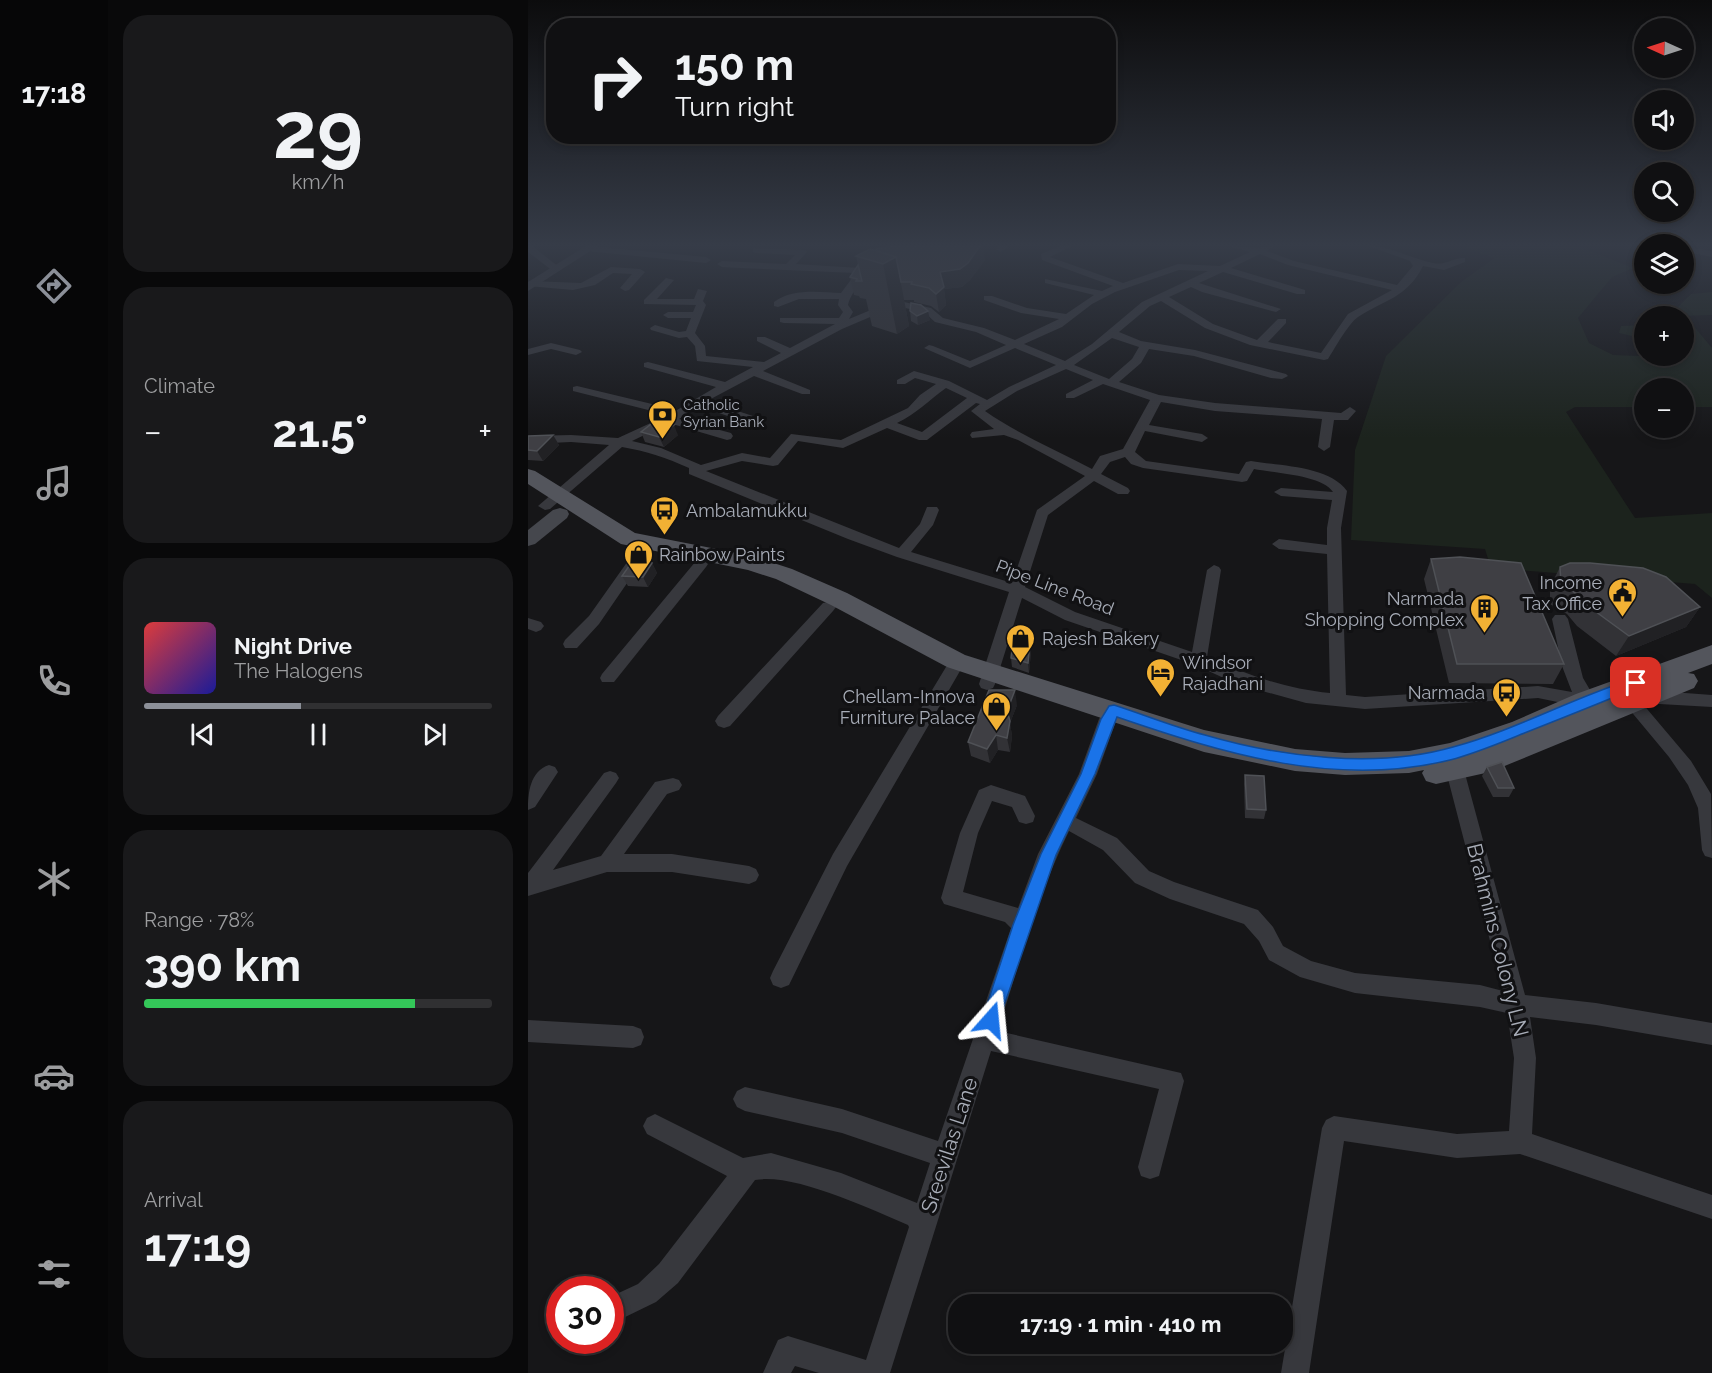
<!DOCTYPE html>
<meta charset="utf-8">
<style>
:root{--surface:#101012;--page:#19191b;--text:#f1f3f6;--muted:#9c9d9f;--line:#303032;--accent:#8c9099}
body{margin:0;font-family:Raleway,sans-serif;background:var(--page);color:var(--text);height:100vh;display:flex;flex-direction:column;font-size:22px;white-space:nowrap}
*{box-sizing:border-box;margin:0}
p{font-size:20px;color:var(--muted)}
.icon{flex:none;width:33px;height:33px;fill:none;stroke:currentColor;stroke-width:2;stroke-linecap:round;stroke-linejoin:round}
.map{position:relative;flex:1;overflow:hidden}
.drawer{display:flex;flex-direction:column;gap:15px;padding:15px;background:#09090a;width:420px}
.drawer>*{flex:none}
.banner{position:absolute;left:18px;top:18px;width:570px;height:126px;border-radius:24px;box-shadow:0 3px 9px #0003,0 0 0 2px var(--line);background:#101012;color:var(--text);overflow:hidden}
.needle{width:39px;rotate:273deg}
.controls{position:absolute;left:1106px;top:18px;display:grid;gap:12px}
.controls a{display:grid;place-items:center;width:60px;height:60px;border-radius:50%;background:var(--surface);box-shadow:0 3px 9px #0003,0 0 0 2px var(--line);font-size:30px}
.speed{position:absolute;left:18px;top:1276px;display:flex;gap:12px;font-size:30px;font-weight:700;text-align:center}
.speed>*{display:grid;place-content:center;width:78px;height:78px;border-radius:50%;background:var(--surface);box-shadow:0 3px 9px #0003,0 0 0 2px var(--line);line-height:1}
.speed .limit{border:9px solid #d22;background:#fff;color:#111}
.pin{position:absolute;display:grid;place-items:center;width:51px;height:51px;color:#fff;margin:-26px;border-radius:12px;box-shadow:0 3px 9px #0006}
.me{position:absolute;width:66px;margin:-33px;rotate:18deg;stroke-linejoin:round;filter:drop-shadow(0 0 4px #0008)}
.turn{display:flex;align-items:center;gap:21px;height:126px;padding:0 30px;font-size:27px}
.turn .icon{width:78px;height:78px;stroke-width:2.5}
.turn b{display:block;font-size:42px;line-height:51px}
.big{font-size:45px;font-weight:700;line-height:1.1}
.drawer .widget{flex:1;display:flex;flex-direction:column;justify-content:center;gap:9px;min-width:0;padding:0 21px;border-radius:24px;background:var(--page)}
.drawer .dial{align-items:center;gap:0}
.dial b{font-size:78px;line-height:1}
.song{display:flex;align-items:center;gap:18px}
.cover{width:72px;height:72px;border-radius:9px;background:linear-gradient(135deg,hsl(0 70% 55%),hsl(240 70% 35%))}
.played{height:6px;border-radius:3px;background:linear-gradient(90deg,var(--accent) 45%,var(--line) 45%)}
.keys{display:flex;justify-content:space-around;direction:ltr}
.heat{display:flex;justify-content:space-between;align-items:center;font-size:33px;direction:ltr}
.charge{height:9px;border-radius:4px;background:linear-gradient(90deg,#34c759 78%,var(--line) 0)}
.trip{position:absolute;left:420px;top:1294px;width:345px;height:60px;border-radius:24px;background:var(--surface);box-shadow:0 3px 9px #0003,0 0 0 2px var(--line);font-weight:700;line-height:60px;text-align:center}
main{display:flex;flex:1;min-height:0}
.menu{display:flex;flex-direction:column;width:108px;justify-content:space-around;align-items:center;background:#060607;color:var(--muted)}
.menu .icon{width:42px;height:42px}
.menu .current{color:var(--accent)}
.menu b{font-size:27px;color:var(--text)}
.map>svg:first-child{display:block}
</style>
<main>
<nav class="menu">
<b>17:18</b>
<svg class="icon current" aria-label="directions" viewBox="0 0 24 24"><path d="M12 3l9 9-9 9-9-9zM9 14v-3h6M13 9l2 2-2 2"/></svg>
<svg class="icon" aria-label="music" viewBox="0 0 24 24"><path d="M9 18V5l10-2v13"/><circle cx="6" cy="18" r="3"/><circle cx="16" cy="16" r="3"/></svg>
<svg class="icon" aria-label="phone" viewBox="0 0 24 24"><path d="M5 4h4l2 5-3 2q2 4 5 5l2-3 5 2v4C11 20 4 13 5 4z"/></svg>
<svg class="icon" aria-label="climate" viewBox="0 0 24 24"><path d="M12 3v18M4 7l16 10M4 17L20 7"/></svg>
<svg class="icon" aria-label="car" viewBox="0 0 24 24"><path d="M5 17H2v-5l4-1 3-4h7l3 4 3 1v5h-3M9 17h6M6 11h13"/><circle cx="7" cy="17" r="2"/><circle cx="17" cy="17" r="2"/></svg>
<svg class="icon" aria-label="filters" viewBox="0 0 24 24"><path d="M4 7h16M4 17h16"/><circle cx="9" cy="7" r="2"/><circle cx="15" cy="17" r="2"/></svg>
</nav>
<section class="drawer">
<div class="widget dial"><b>29</b><p>km/h</p></div>
<div class="widget"><p>Climate</p>
<div class="heat"><a>−</a><b class="big">21.5°</b><a>+</a></div>
</div>
<div class="widget">
<div class="song"><i class="cover"></i><div><b>Night Drive</b><p>The Halogens</p></div></div>
<div class="played"></div>
<div class="keys"><svg class="icon" aria-label="previous" viewBox="0 0 24 24"><path d="M18 5L8 12l10 7zM5 5v14"/></svg><svg class="icon" aria-label="pause" viewBox="0 0 24 24"><path d="M8 5v14M16 5v14"/></svg><svg class="icon" aria-label="next" viewBox="0 0 24 24"><path d="M6 5l10 7-10 7zM19 5v14"/></svg></div>
</div>
<div class="widget"><p>Range · 78%</p><b class="big">390 km</b><div class="charge"></div></div>
<div class="widget"><p>Arrival</p><b class="big">17:19</b></div>
</section>
<div class="map">
<svg width="1184" height="1373" viewBox="0 0 1184 1373">
<rect width="100%" height="100%" fill="#161618"/>
<path fill="#1c231d" d="M934,246H1049L1105,268L1084,277L1050,318L1061,343L1085,355L1112,356V338L1091,333L1093,326L1116,325V356H1155V324H1164L1184,348V407H1155V388H1116V407H1047L1038,412L1107,518L1184,513V598L1167,584L963,568L957,549L823,540L827,450L858,356L932,283L966,258Z
M1184,292V315L1153,316L1148,309L1163,294Z"/>
<g fill="none" stroke-linecap="round" stroke-linejoin="round">
<path fill="#37383d" fill-rule="evenodd" d="M0,246H4L31,267V271H25L0,252Z
M61,246L178,257L183,260L178,263L58,251V247Z
M471,246H481L473,252L468,249Z
M532,246H544L522,257L595,283L650,264L692,266L722,252L701,246L730,248L746,246L739,251L766,261L869,285L885,266L882,261L841,246C864,246 883,259 905,263C917,266 926,257 937,258V262L916,270L895,266C879,298 856,300 830,317C820,324 807,348 800,359L796,360L722,345L677,328L633,301L622,306L591,332L613,341L667,350L758,374L760,376L754,379L743,378L666,356L621,349L613,363L591,382L631,395L687,403L813,413L822,407L828,411L820,420H806L802,447L796,451L790,447L794,419L687,411L633,402L621,425L674,434L680,438L674,442L617,431L607,452L618,461L711,474L718,462L723,461C752,466 801,466 819,491L813,528L818,695L837,697L1010,686L1044,692L1034,666L1024,619L1027,615H1037L1040,619L1055,678L1072,707L1070,712L1064,713L1054,707L1010,698L837,709L778,703L709,684L665,664L537,620L494,598L467,684L465,688L459,690L453,688L451,684L481,592L369,557L320,539L161,474V468C139,458 118,451 94,447L22,509L17,510L10,506L81,445L43,442L0,444V436L43,435L90,438L140,415L45,391V387L49,386L149,410L188,387L116,367V363L120,362L197,382L225,367L169,361L167,346L159,337L151,338L123,330L122,328L127,325L151,332L158,331L163,318H140L135,315L140,312H165L168,305L116,304V300L138,278L146,280L129,299H166L170,289L179,291L175,301L178,305L167,333L177,346L178,356L236,362L253,353L229,341V337H237L262,348L307,324L256,323L252,322V318H311L315,312L310,305L311,299H271L250,307L246,306V302C264,288 292,292 313,293L328,273L212,268L194,267L189,264L194,261L258,264L267,255L228,253L225,252V248L277,250L279,252L268,264L332,268L335,265H341C341,277 323,290 320,305L325,312L321,319L367,300L403,308L415,318L456,328L487,340L531,319L493,313L456,300V296H464L499,308L538,314L566,295L517,283V279L574,291L585,286L514,260L513,254ZM732,254L760,265L864,290L820,314L793,353L740,342L758,323V319H750L729,340L685,324L641,297L663,287L674,292L748,312L753,309L671,283L695,272L769,294H777V290L703,268ZM651,270L680,271L614,302L564,344L537,361L496,344L534,327L564,304L587,292ZM368,306L396,312L407,322L448,332L478,345L442,361L405,346L401,345L396,348L442,368L487,348L528,365L481,387L459,400L421,381L386,371L369,380V384H377L387,378L408,384L392,395L380,408L313,440L263,434L242,458L214,453L173,465L133,448L104,441L141,423L199,440L203,439L205,436L203,433L151,419L171,406L217,422H225V416L179,401L226,376L274,394H282V390L235,371L314,329ZM584,338L611,347L604,359L581,379L546,365ZM538,369L565,380L538,394V398H546L575,384L622,400L595,449L572,456L564,469C528,450 490,434 457,411L489,391ZM418,388L439,398L394,432L369,423C389,413 400,401 418,388ZM448,403L452,404L443,411L466,429L444,432L442,435L444,438L476,435L490,440L557,476L509,510L484,583L383,552L405,525L411,510L409,507H399L392,524L371,548L178,471L214,461L245,466L250,465L270,441L315,448L359,428L391,440H399ZM597,457L603,464L615,468L714,482L719,481L726,469C746,473 795,475 805,492L753,488L746,492L753,496L804,500L799,528V545L751,539L744,544L751,549L799,554L802,693C758,689 720,675 679,657L693,570L691,567L686,565L679,570L664,652L547,612L497,587L520,515L566,481L590,494H600L602,491L600,488L573,474L582,462Z
M1155,246L1184,251V257L1155,251Z
M83,267L112,269L117,272L101,290L97,291L92,288L104,274L85,273L67,285L45,290L0,286V282L3,281L53,283Z
M23,343L52,350L54,352L48,355L23,349L0,355V349Z
M112,549L119,554L71,624L49,648H37L35,644L37,640L61,616L107,551Z
M173,559L180,564L178,567L86,682H74L72,678L74,674L168,561Z
M300,602L308,607L305,611L202,726L196,728L190,726L187,721L190,716L295,603Z
M0,618L13,622L16,626L13,630L8,632L0,629Z
M424,665L430,667L432,671L319,866L261,985L253,988L245,985L242,978L245,971L305,854L418,667Z
M1117,690L1184,695V707L1114,703L1163,761L1183,794L1184,858L1177,856L1174,850L1170,808L1160,785L1141,757L1096,703L1098,698L1104,697L1110,699L1109,696L1111,692Z
M586,703L592,705L594,710L588,721L569,774L548,818L589,838L621,871L646,882L730,910L745,927L755,946L783,961L827,973L952,985L975,991L918,771L912,759L915,754L921,752L927,754L936,770L997,995L1068,1003L1184,1023V1045L1068,1025L1002,1017L1008,1058L1004,1134L1184,1195V1219L992,1154L929,1158L816,1141L781,1373H753L794,1128L798,1120L806,1116L929,1134L981,1131L986,1058L979,1013L952,1007L827,993L772,977L741,960L731,941L716,924L642,899L607,883L575,850L541,831C510,894 491,964 470,1031L653,1073L656,1081L631,1176L622,1179L613,1176L610,1167L631,1089L463,1051L362,1373H291L267,1366L263,1373H235L250,1340L260,1336L338,1360L381,1227L380,1225C342,1209 266,1173 227,1180L150,1283L128,1302L91,1320L82,1317V1297L110,1284L131,1264L199,1176L119,1134L115,1126L119,1118L127,1114L215,1158L243,1153L313,1173L389,1203L402,1163L314,1133L217,1111L209,1107L205,1099L209,1091L217,1087L314,1109L410,1141L483,928L477,922L416,904L413,898L432,833L451,790L463,785L497,796L507,816L505,822L498,824L491,822L484,807L464,801L450,833L435,892L490,908L510,854L551,774L571,719L580,705Z
M21,765L27,767L30,772L7,807L0,810C0,793 2,771 21,765Z
M82,771L88,773L91,778L88,783L25,870L73,856L127,782L145,778L151,780L154,785L151,790L139,794L96,854H144L221,866L228,869L231,875L228,881L221,884L144,872H79L0,896V873L76,773Z
M0,1020L105,1026L113,1029L116,1037L113,1045L105,1048L0,1042Z"/>
<path fill="#37383d" fill-rule="evenodd" d="M58,246H70L0,291V282Z"/>
<path fill="#45474d" fill-rule="evenodd" d="M32,508L39,510L41,514L39,518L7,544L0,546V530L25,510Z"/>
<path fill="#53555c" fill-rule="evenodd" d="M0,469L7,471L107,533L224,556L264,569L319,593L437,655L676,730L767,749L817,753L881,751L922,743L984,722L1048,694L1184,645V664L1160,673L1166,674L1170,681L1166,688L962,772L908,784L898,781L894,773L896,770L881,773L817,775L767,771L676,752L419,667L303,605L248,579L220,570L93,544L0,484Z"/>
</g>
<path fill="#323236" d="M347,250L457,260L442,280L434,287L416,289L418,305L411,312L403,306L386,302V300H376L381,326L369,334L344,326L338,299L332,298L331,296L326,295L322,277L330,265L328,256Z
M382,311L402,320L390,325L383,321Z
M113,432L150,435L136,447L117,442Z
M25,435L31,445L15,461L0,460V436Z
M903,559L1036,664L1025,684L921,683L896,579Z
M124,563L129,573L120,587L100,586L94,576Z
M1032,567L1172,607L1158,627L1088,656L1049,626L1039,614L1022,604V587Z
M502,642L503,652L501,673L484,667L483,658Z
M489,705L482,723L484,736L482,752L470,750L462,763L443,756L440,742Z
M959,767L986,788L981,797H965L954,776Z
M717,775L738,810L736,819L717,818L716,784Z"/>
<path fill="#212124" d="M452,246H455L457,260L442,280L434,287L416,289L418,305L411,312L408,294L412,272Z
M368,257L381,326L369,334L355,264Z
M400,311L402,320L390,325L389,316Z
M146,425L150,435L136,447L131,437Z
M25,435L31,445L15,461L9,451Z
M124,563L129,573L120,587L115,577Z
M1172,607L1158,627L1088,656L1101,636Z
M502,642L503,652L501,673L500,663Z
M487,690L489,705L482,723L484,736L482,752L479,738V711Z
M468,735L470,750L462,763L459,749Z"/>
<path fill="#3f3f44" stroke="#4f5156" stroke-width="1.5" d="M370,246H452L440,263L432,269L412,272L416,287L408,294L401,288L383,284L384,282H373L368,257L347,250L351,248Z
M342,249L368,257L355,264L328,256Z
M330,265L334,281H328L329,279L322,277Z
M383,303L393,305L400,311L389,316L382,311Z
M127,421L146,425L131,437L113,432Z
M25,435L9,451L0,450V436Z
M932,557L993,563L1036,664H929L903,559Z
M106,559L124,563L115,577L94,576Z
M1042,563H1062L1115,568L1138,577L1172,607L1101,636L1060,606L1049,594L1033,584L1032,567Z
M485,642H502L500,663L483,658Z
M461,690H487L479,711L482,721L479,738L468,735L459,749L440,742Z
M974,762L986,788H970L959,767Z
M717,775L736,776L738,810L719,809Z"/>
<linearGradient id="sky" x2="0" y2="1"><stop stop-color="#0c0c0d"/><stop offset="0.56" stop-color="#363c48"/><stop offset="1" stop-color="#363c48" stop-opacity="0"/></linearGradient>
<rect width="1184" height="438" fill="url(#sky)"/>
<path fill="#1a73e8" stroke="#114b97" stroke-width="1.5" d="M1108,678L1115,683L1113,686C1075,702 1037,717 999,732C974,742 949,753 922,760C808,788 697,754 589,717L567,774L528,855L469,1026L463,1029L456,1026L454,1020L485,925L513,854L553,774L573,719L581,706L586,705C617,715 646,727 677,735C752,757 849,769 925,747C988,730 1046,697 1108,678Z"/>
<defs>
<symbol id="bank-pin" viewBox="-11 -11 22 30"><path d="M0 17L-7.5 6A9.5 9.5 0 1 1 7.5 6Z" fill="#f2b134" stroke="#111113"/><path d="M-6-4H6V4H-6ZM0-2.3a2.3 2.3 0 1 0 0 4.6a2.3 2.3 0 1 0 0-4.6Z" fill="#111"/></symbol>
<symbol id="bus-pin" viewBox="-11 -11 22 30"><path d="M0 17L-7.5 6A9.5 9.5 0 1 1 7.5 6Z" fill="#f2b134" stroke="#111113"/><path d="M-5-6H5V4H4V6H2V4H-2V6H-4V4H-5ZM-3.5-4V0h7V-4ZM-3.5 1.2v1.5H-2V1.2ZM2 1.2v1.5H3.5V1.2Z" fill="#111"/></symbol>
<symbol id="shop-pin" viewBox="-11 -11 22 30"><path d="M0 17L-7.5 6A9.5 9.5 0 1 1 7.5 6Z" fill="#f2b134" stroke="#111113"/><path d="M-5-2.5h2.3a2.7 3.5 0 0 1 5.4 0H5L5.5 6h-11ZM-1.5-2.5h3a1.5 2.3 0 0 0-3 0Z" fill="#111"/></symbol>
<symbol id="civic-pin" viewBox="-11 -11 22 30"><path d="M0 17L-7.5 6A9.5 9.5 0 1 1 7.5 6Z" fill="#f2b134" stroke="#111113"/><path d="M-.6-6.5H3V-4.5H.6V-3L4-1V1h2V6H-6V1h2V-1L-.6-3ZM-1.2 2.5V6h2.4V2.5Z" fill="#111"/></symbol>
<symbol id="building-pin" viewBox="-11 -11 22 30"><path d="M0 17L-7.5 6A9.5 9.5 0 1 1 7.5 6Z" fill="#f2b134" stroke="#111113"/><path d="M-4-6H4V6H1V3H-1V6H-4ZM-2.5-4.3h1.7v1.8h-1.7ZM.8-4.3h1.7v1.8H.8ZM-2.5-1h1.7V.8h-1.7ZM.8-1h1.7V.8H.8Z" fill="#111"/></symbol>
<symbol id="hotel-pin" viewBox="-11 -11 22 30"><path d="M0 17L-7.5 6A9.5 9.5 0 1 1 7.5 6Z" fill="#f2b134" stroke="#111113"/><path d="M-6-4.5h1.5V1H6V5H4.5V3h-9V5H-6ZM-4 0a1.8 1.8 0 1 1 3.6 0ZM.5 0V-2.5h3Q6-2.5 6 0Z" fill="#111"/></symbol>
</defs>
<g fill-rule="evenodd">
<use href="#bank-pin" x="118" y="398" width="33" height="45"/>
<use href="#bus-pin" x="120" y="494" width="33" height="45"/>
<use href="#shop-pin" x="94" y="538" width="33" height="45"/>
<use href="#civic-pin" x="1078" y="576" width="33" height="45"/>
<use href="#building-pin" x="940" y="592" width="33" height="45"/>
<use href="#shop-pin" x="476" y="622" width="33" height="45"/>
<use href="#hotel-pin" x="616" y="656" width="33" height="45"/>
<use href="#bus-pin" x="962" y="676" width="33" height="45"/>
<use href="#shop-pin" x="452" y="690" width="33" height="45"/>
</g>
<g text-anchor="middle" dominant-baseline="central" stroke-width="6" stroke-linejoin="round" paint-order="stroke">
<g font-size="15" fill="#a8adb8" stroke="#111113" text-anchor="start">
<text x="155" y="405">Catholic<tspan x="155" dy="17">Syrian Bank</tspan></text>
</g>
<g font-size="18" fill="#a8adb8" stroke="#111113" text-anchor="start">
<text x="158" y="510">Ambalamukku</text>
<text x="131" y="554">Rainbow Paints</text>
<text x="1074" y="582" text-anchor="end">Income<tspan x="1074" dy="21">Tax Office</tspan></text>
<text x="936" y="598" text-anchor="end">Narmada<tspan x="936" dy="21">Shopping Complex</tspan></text>
<text x="514" y="638">Rajesh Bakery</text>
<text x="654" y="662">Windsor<tspan x="654" dy="21">Rajadhani</tspan></text>
<text x="957" y="692" text-anchor="end">Narmada</text>
<text x="447" y="696" text-anchor="end">Chellam-Innova<tspan x="447" dy="21">Furniture Palace</tspan></text>
</g>
<g font-size="18" fill="#a8adb8" stroke="#111113">
<text transform="translate(527 587) rotate(21)">Pipe Line Road</text>
</g>
<g font-size="21" fill="#a8adb8" stroke="#111113">
<text transform="translate(970 940) rotate(76)">Brahmins Colony LN</text>
<text transform="translate(421 1145) rotate(-72)">Sreevilas Lane</text>
</g>
</g>
</svg>
<div class="controls">
<a><svg class="needle" viewBox="-14 -14 28 28"><path d="M0-13l5 13h-10z" fill="#e53935"/><path d="M0 13l5-13h-10z" fill="#9c9d9f"/></svg></a>
<a><svg class="icon" aria-label="sound" viewBox="0 0 24 24"><path d="M4 9h4l5-4v14l-5-4H4zM17 9q2 3 0 6"/></svg></a>
<a><svg class="icon" aria-label="search" viewBox="0 0 24 24"><circle cx="10" cy="10" r="6"/><path d="M15 15l6 6"/></svg></a>
<a><svg class="icon" aria-label="layers" viewBox="0 0 24 24"><path d="M12 4l9 5-9 5-9-5zM3 14l9 5 9-5"/></svg></a>
<a>+</a>
<a>−</a>
</div>
<div class="speed"><div class="limit">30</div></div>
<div class="pin" style="left:1108px;top:683px;background:#d93025"><svg class="icon" aria-label="arrive" viewBox="0 0 24 24"><path d="M6 21V4h12l-3 4 3 4H6"/></svg></div>
<svg class="me" style="left:463px;top:1020px" viewBox="-20 -20 40 40"><path d="M0-17L14 15 0 8-14 15z" fill="#1a73e8" stroke="#fff" stroke-width="4"/></svg>
<div class="trip">17:19 · 1 min · 410 m</div>
<div class="banner">
<div class="turn"><svg class="icon" aria-label="right" viewBox="0 0 24 24"><path d="M7 20v-9h11M14 6l5 5-5 5"/></svg><div><b>150 m</b>Turn right</div></div>
</div>
</div>
</main>
